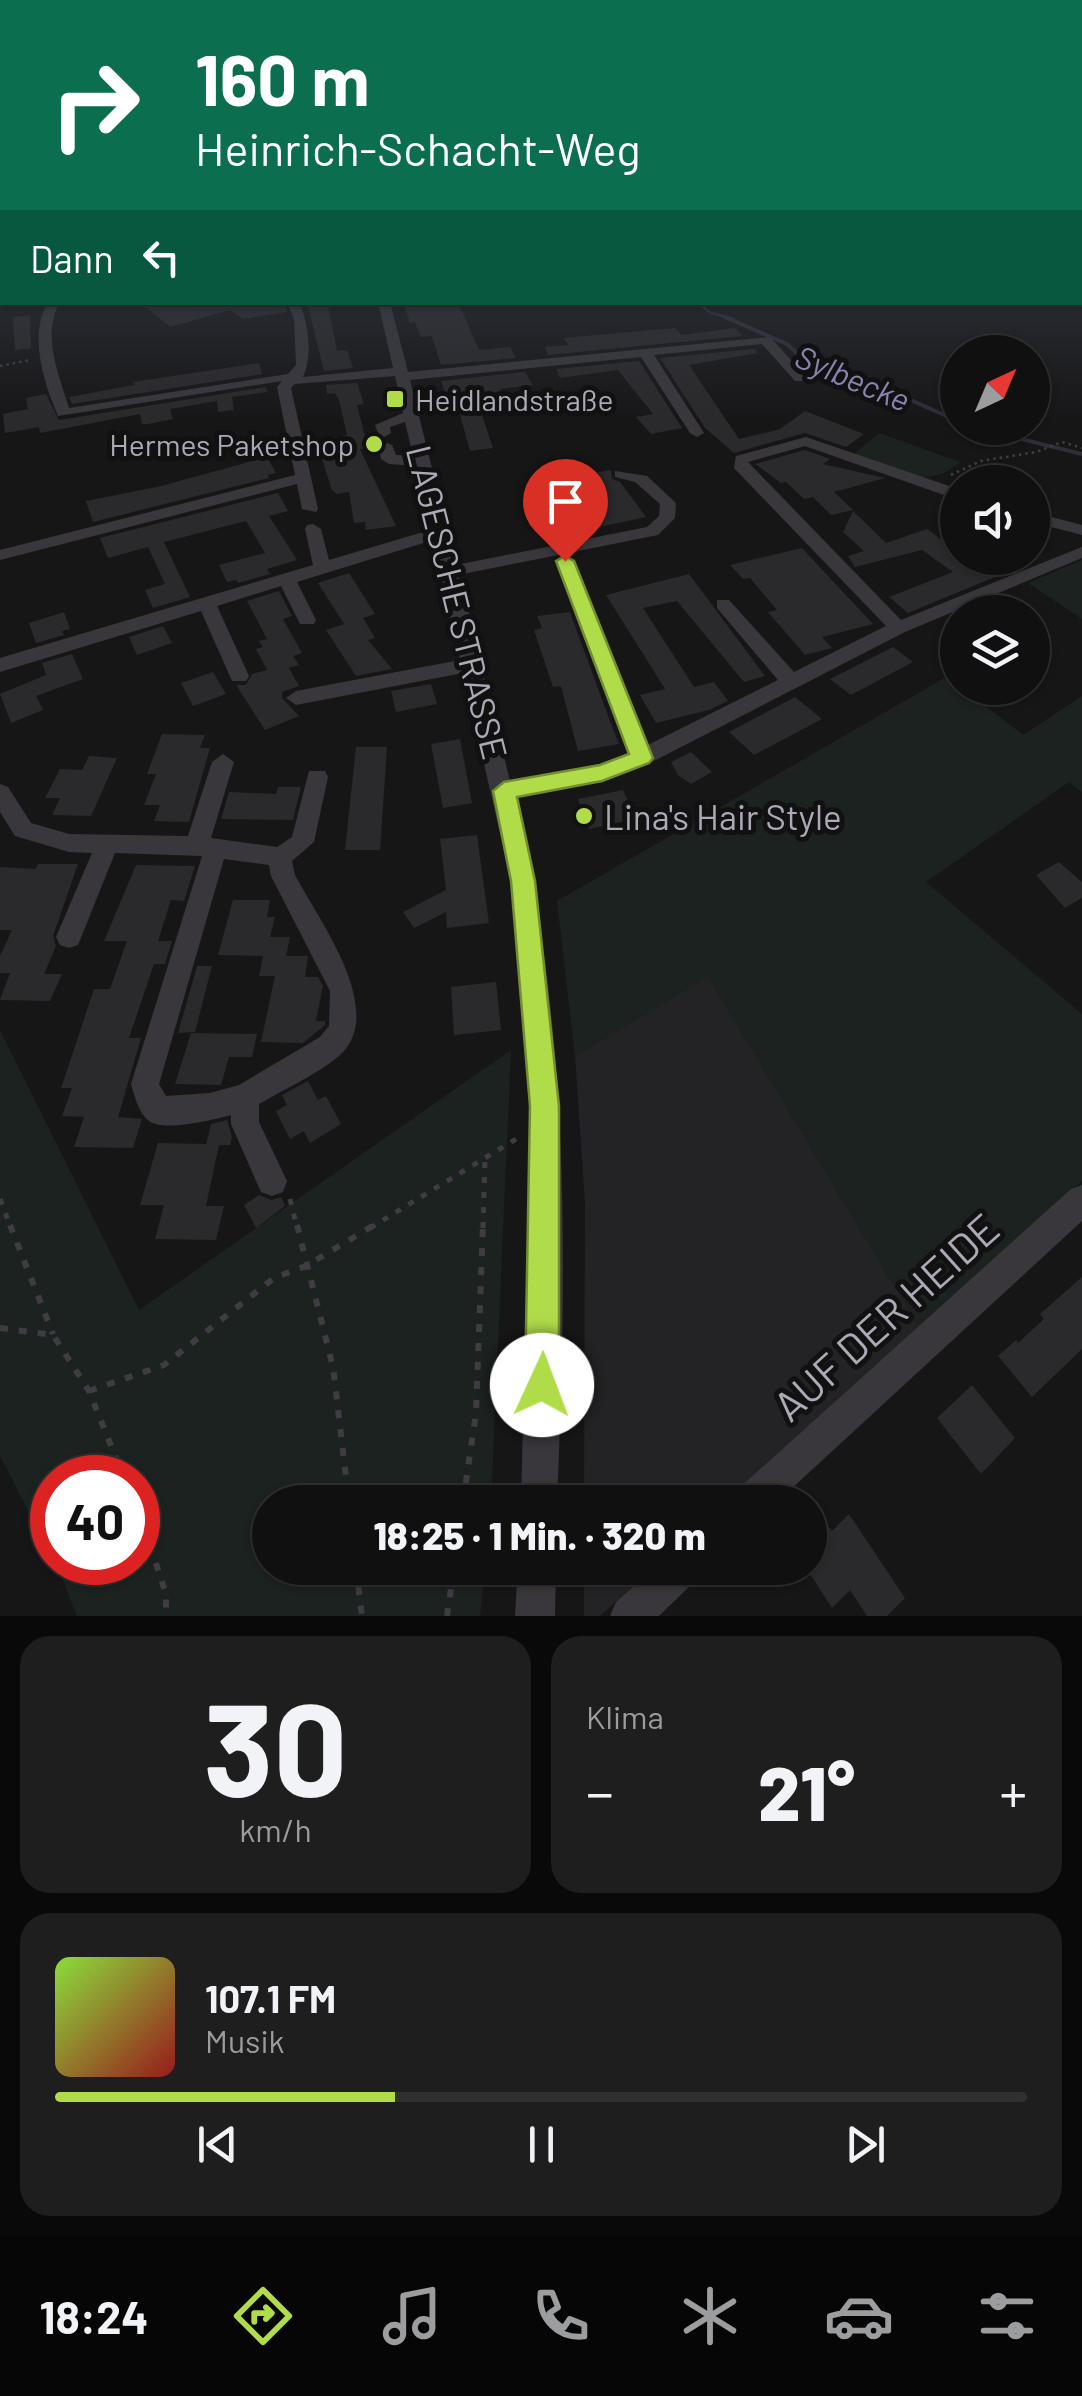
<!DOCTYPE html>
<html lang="de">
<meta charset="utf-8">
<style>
:root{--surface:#111011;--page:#1e1e1f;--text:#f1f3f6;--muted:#9c9d9f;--line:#303031;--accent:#b1dc49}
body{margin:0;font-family:Barlow,sans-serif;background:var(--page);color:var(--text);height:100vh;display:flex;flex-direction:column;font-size:38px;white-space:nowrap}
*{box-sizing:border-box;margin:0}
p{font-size:32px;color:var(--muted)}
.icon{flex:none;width:55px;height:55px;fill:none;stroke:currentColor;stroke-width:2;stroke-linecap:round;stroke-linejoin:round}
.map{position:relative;height:1616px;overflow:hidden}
.side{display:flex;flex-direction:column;gap:20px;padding:20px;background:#090909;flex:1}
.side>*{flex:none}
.hud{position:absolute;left:0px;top:0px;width:1082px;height:305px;box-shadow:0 2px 8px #0004,0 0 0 2px var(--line);background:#0b6e4f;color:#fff;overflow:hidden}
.needle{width:65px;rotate:44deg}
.controls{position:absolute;left:940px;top:335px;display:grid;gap:20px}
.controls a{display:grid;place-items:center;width:110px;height:110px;border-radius:50%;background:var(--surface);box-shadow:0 2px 8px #0004,0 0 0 2px var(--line);font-size:50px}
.speed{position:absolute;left:30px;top:1455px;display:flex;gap:20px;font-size:50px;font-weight:700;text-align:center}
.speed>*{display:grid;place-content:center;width:130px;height:130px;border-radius:50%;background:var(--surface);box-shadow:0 2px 8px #0004,0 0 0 2px var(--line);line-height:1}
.speed .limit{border:15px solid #d22;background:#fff;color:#111}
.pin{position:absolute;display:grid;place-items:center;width:85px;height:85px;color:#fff;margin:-102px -42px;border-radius:50% 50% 50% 0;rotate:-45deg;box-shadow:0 0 10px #0007}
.pin .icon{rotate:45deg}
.me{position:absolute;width:110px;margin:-55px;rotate:2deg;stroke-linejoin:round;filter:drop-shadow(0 0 8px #0008)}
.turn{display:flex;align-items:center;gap:35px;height:210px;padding:0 30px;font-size:45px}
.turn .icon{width:130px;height:130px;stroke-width:2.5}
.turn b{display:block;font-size:70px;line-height:85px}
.then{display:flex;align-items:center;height:95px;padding:0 30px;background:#0003;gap:20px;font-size:38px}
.big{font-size:75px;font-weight:800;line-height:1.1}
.side .widget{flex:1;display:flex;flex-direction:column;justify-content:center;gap:15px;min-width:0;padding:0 35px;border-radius:30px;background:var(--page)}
.side .dial{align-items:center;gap:0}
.dial b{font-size:130px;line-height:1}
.song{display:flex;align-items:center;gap:30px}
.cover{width:120px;height:120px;border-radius:15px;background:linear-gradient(135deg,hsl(90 70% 55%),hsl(0 70% 35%))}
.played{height:10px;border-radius:5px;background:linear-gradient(90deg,var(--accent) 35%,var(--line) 35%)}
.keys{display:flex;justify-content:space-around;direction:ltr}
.heat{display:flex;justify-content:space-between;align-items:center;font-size:55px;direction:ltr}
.side .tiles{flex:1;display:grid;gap:20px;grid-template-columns:1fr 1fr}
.widget:last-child{grid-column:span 2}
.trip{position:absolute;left:252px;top:1485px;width:575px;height:100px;border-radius:50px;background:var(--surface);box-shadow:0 2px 8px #0004,0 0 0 2px var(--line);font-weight:800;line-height:100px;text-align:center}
.tabs{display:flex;height:160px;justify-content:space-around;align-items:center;background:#070607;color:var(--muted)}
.tabs .icon{width:70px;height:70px}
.tabs .current{color:var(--accent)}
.tabs b{font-size:45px;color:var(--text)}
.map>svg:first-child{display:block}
</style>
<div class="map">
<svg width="1082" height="1616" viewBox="0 0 1082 1616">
<rect width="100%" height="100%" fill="#171617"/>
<path fill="#232224" d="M708,976L920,1328L726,1502H584L585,1202L575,1056Z
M584,1568H654L600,1616H584Z"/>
<path fill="#1c2220" d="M879,433L960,462C926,493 892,468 854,454Z
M1082,560V619L1028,583Z
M948,676L1023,735L1082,696V792L1069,782L926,882L1082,1014V1181L920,1328L708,977L575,1056L557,901Z
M0,1030L139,1310L511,1050L491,1502H270V1568H485L480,1616H77L56,1563L138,1562V1478H52V1557L0,1456Z"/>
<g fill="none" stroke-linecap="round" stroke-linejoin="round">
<path stroke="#2e2d3a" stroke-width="2.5" d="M696,302L711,313L734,319"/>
<path stroke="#2e2d3a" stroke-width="4" d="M725,317L787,344L800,356L851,383L890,391L958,421
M976,428L1082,454"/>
</g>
<path fill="#2a292b" d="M140,302H284L287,312L243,319L230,310L170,327Z
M307,302H327L337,351L347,350L353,368L324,371Z
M403,302H458L479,350L510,347L516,358L441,365L432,336L421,337L415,322L410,323Z
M30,315L31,348L15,350L13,317Z
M675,328L681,335L735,328L742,336L548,355L545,347L569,345L563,338Z
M754,349L758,353L689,365L739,439L780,429L805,411L864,434L846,447L805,433L734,453L705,428L660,358Z
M639,361L682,428L651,434L636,417L653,414L618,370L560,378L556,369Z
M259,363L262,374L72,404L69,397L134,385L133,382Z
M525,372L533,385L500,389L512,410L482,415L493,448L470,451L455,397L447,398L441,381Z
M357,383L364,404L357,405L368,448L360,449L396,526L366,530L365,522L354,523L349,492L337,494L332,490L321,456L311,458L309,442L347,435L339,400L335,393L327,394L326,385Z
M266,387L267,392L232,397L234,410L218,412L217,401L170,409L173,419L148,424H142L140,414L40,433L39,427L5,433L3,414L28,409L26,398L46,394L59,420Z
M805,450L830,459L823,464L885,478L834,492L853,510L831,515L813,497L804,499L786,482L781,483L755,464Z
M267,457L276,473L268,475L269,478L93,522L86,501L161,486Z
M611,470L612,479L620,482L646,517L590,529L559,479Z
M278,493L288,511L269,516L297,560L267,569L270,574L238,583L236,580L227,582L219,565L265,553L246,521L164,542L190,597L153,608L145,590L165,584L148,547L108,558L100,538Z
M853,511L886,543L927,529L958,552V558H1040L908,613L889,597L953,572L922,550L855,567L848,556L864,551L843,532Z
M802,548L873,624L822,637L832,648L805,655L768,612L777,610L750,578L743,579L730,565Z
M349,573L375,614L363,618L375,638L368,640L392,669L356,676L326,630L344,624L318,583Z
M689,574L765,676L744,682L677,601L643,608L694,687L714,682L728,701L709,710L656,723L640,695L665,689L606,595Z
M279,591L292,616L283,619L302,653L293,656L299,665L289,668L299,686L282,692V698L299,716L265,730L236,685H246L252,674L267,670L256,649L263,647L259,641L267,639L247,601Z
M64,612L70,629L62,631L64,635L36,643L29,623Z
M570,612L607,713L619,744L578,751L561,686L553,687L534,630L542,628L537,616Z
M163,626L172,643L137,655L129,637Z
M893,647L913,662L851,695L830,679Z
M72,654L83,679L36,696L43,710L11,723L0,694L46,675L42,663Z
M213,672L226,694L193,706L181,683Z
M431,684L437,704L396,712L391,691Z
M795,697L822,719L754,755L729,732Z
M162,734L205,735L200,748H210L189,822L154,821L160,805H144L156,774H147Z
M460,739L472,803L443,808L431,744Z
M356,747H387L380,850H345Z
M691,752L712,772L691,784L678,775L671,762Z
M89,756L117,758L91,816L52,815L60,798H45L60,769L82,770Z
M278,787H301L293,820L221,819L229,792L276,794Z
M623,790L636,819L589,829L578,799Z
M477,835L489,923L447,928L446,912L414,928L403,912L446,890L440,839Z
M1059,862L1082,882V898L1065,908L1036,875Z
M38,864H78L53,936L56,946L44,974H62L50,1001L0,1000L10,973H0V956L12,930H0V867L35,869Z
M136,865L195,866L184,901L171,900L158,941H172L165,964H154L129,1038H141L118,1117L142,1119L133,1148L74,1147L84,1117L62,1116L72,1088H61L94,989H110L127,941H104Z
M233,900H270L267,917H275L270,937H290L286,956H308L305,977H318L323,986L316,1021H325V1025L303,1043L261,1042L275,976H259L263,956L218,955Z
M197,966H212L195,1032L178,1033Z
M496,982L501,1030L454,1035L451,987Z
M191,1033L257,1034L252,1057H229L221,1085L175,1084Z
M308,1081L318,1100L326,1096L341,1124L310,1143L304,1131L290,1139L276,1111L287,1105L282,1095Z
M227,1120L232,1137L230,1145H219L206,1206H224L216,1240L155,1239L164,1205H140L158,1143L206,1144L211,1124Z
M259,1195L271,1200L281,1197L285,1206L256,1228L244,1205Z
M1082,1277V1349L1032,1397L998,1356L1016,1340L1018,1343L1044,1319L1040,1314Z
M972,1385L1015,1438L981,1474L937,1418Z
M849,1514L905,1598L887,1616H867L850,1590L832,1608L810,1574V1537L825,1522L832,1531Z"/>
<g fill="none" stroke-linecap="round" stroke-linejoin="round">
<path stroke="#3f3d43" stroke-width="2.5" stroke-dasharray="2.5 4" stroke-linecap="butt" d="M0,366L30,360
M951,475L981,461L1036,452L1062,442L1082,448"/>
<path stroke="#3f3d43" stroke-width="5" stroke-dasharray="6 9" stroke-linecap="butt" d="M0,1199L11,1228
M290,1199L297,1228
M370,1228L521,1136
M483,1228L485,1157"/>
<path stroke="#3f3d43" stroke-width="6" stroke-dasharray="8 11" stroke-linecap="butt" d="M10,1225L53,1334
M297,1225L333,1367L349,1502
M0,1328L53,1335L89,1391L124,1478
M89,1391L164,1365L274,1278L306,1266L374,1225
M463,1502L476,1413L483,1225
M138,1509L166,1594V1616
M356,1568L362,1616
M447,1616L454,1568"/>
<path fill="#39373c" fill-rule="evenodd" d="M2,195V201L0,202V196Z
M48,302H60C41,336 59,374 69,408L288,374L296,365L294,319L287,302H299C310,327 312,358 303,377L393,368L378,302H390L408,372L770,337L805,375V381H795L762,344L654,355L704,433L697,437L690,433L641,357L410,380L456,565L647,527L659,516L660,504L635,482L615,477V471L647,476L676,503L675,518L658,535L458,575L484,664L482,668L510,781L599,764L630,753L556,561L559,557L565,556L574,561L648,745L778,680L717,608V600H729L794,672L886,626L734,468L736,456L806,437L958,489V500L805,446L748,462L901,620L1082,547V558L905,632L650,763L602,780L514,797C571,1026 567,1269 557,1502H521L531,1106L511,881L463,673L296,705L286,698L296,691L460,660L433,540L297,582L316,620L314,624H300L281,586L217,606L249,676L246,681H232L201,611L0,672V658L313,565L305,529L307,525L313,524L321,529L329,560L430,530L416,466L389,464L381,459L379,448L387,443L392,445L396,455L413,456L405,422L390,427L391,433L384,437L379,436L375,425L403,413L395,376L295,384L291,388L318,509L316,512L302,509L297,484L0,560V550L295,475L277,387L282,381L58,416C44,383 28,335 48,302Z
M1032,512L1082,525V535L1032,522Z
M223,754L234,762L211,838L277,847L292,837L309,771H325L328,777L314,842L292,861L295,875C318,919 389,1012 339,1056C316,1075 285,1089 259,1104V1122L287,1181L283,1192L272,1196L261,1192L231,1124V1115C213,1120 164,1132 149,1121C138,1112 135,1097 131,1084L202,856L115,853L78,945L69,948L60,945L56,937L92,853L69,852L15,836L0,812V784L8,787L31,823L69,834L188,836L212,762ZM224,859L269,865L271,876L330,991L329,1026L320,1037L239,1085L210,1093L166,1096L159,1084Z
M1082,1185V1221L777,1502H733L738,1489L1071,1189Z
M518,1568H556L555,1616H515Z
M654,1568H701L695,1581L659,1616H610L616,1602Z"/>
<path fill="#56545a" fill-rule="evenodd" d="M1080,245H1082V254H1080Z"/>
</g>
<linearGradient id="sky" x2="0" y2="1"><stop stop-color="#0d0c0d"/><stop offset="0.46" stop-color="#363c47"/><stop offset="1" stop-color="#363c47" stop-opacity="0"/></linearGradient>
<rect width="1082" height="420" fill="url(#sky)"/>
<path fill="#b1dc49" stroke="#738f2f" stroke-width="2.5" d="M565,556L574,561L653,758L649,763L602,781L517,797L535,881L559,1106V1385L554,1397L542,1402L530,1397L525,1385L530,1106L511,881L493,791L504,782L600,765L629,754L556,561Z"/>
<g fill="#b1dc49" stroke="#121112" stroke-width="4">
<rect x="385" y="389" width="20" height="20" rx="5"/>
<circle cx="374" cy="444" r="10"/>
<circle cx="584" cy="816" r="10"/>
</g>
<g text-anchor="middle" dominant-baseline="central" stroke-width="10" stroke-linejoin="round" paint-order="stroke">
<g font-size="30" fill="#ada9b6" stroke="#121112" text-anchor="start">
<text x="415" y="399">Heidlandstraße</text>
<text x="354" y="444" text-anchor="end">Hermes Paketshop</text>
</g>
<g font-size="32" font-style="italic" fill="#8884ad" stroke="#121112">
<text transform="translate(853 377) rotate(23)">Sylbecke</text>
</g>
<g font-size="35" fill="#ada9b6" stroke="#121112">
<text transform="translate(458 602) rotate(76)">LAGESCHE STRASSE</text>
</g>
<g font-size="35" fill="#ada9b6" stroke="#121112" text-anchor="start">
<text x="604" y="816">Lina's Hair Style</text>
</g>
<g font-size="42" fill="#ada9b6" stroke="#121112">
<text transform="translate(885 1316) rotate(-42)">AUF DER HEIDE</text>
</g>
</g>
</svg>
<div class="controls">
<a><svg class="needle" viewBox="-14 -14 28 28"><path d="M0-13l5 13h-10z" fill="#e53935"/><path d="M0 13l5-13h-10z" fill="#9c9d9f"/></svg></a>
<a><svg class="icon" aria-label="sound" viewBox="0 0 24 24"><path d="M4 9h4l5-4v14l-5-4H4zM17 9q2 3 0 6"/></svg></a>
<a><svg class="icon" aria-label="layers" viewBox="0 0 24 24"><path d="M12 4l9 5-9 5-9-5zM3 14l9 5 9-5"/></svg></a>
</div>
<div class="speed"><div class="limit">40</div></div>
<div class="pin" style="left:565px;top:561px;background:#d93025"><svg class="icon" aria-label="arrive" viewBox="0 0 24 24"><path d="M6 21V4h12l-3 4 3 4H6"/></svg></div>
<svg class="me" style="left:542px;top:1385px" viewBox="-20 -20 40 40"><circle r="19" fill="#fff"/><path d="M0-13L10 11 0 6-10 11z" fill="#b1dc49"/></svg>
<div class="trip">18:25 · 1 Min. · 320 m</div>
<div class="hud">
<div class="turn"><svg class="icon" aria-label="right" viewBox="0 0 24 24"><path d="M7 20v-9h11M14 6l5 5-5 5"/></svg><div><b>160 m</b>Heinrich-Schacht-Weg</div></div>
<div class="then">Dann<svg class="icon" aria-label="left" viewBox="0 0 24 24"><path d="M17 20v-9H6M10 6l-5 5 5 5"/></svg></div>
</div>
</div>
<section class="side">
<div class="tiles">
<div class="widget dial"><b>30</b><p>km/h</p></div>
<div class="widget"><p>Klima</p>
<div class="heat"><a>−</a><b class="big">21°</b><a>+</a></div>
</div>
<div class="widget">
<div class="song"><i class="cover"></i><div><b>107.1 FM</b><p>Musik</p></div></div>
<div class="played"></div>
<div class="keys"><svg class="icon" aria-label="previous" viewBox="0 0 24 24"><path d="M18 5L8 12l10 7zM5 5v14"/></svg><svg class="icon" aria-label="pause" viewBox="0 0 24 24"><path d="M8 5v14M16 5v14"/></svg><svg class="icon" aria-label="next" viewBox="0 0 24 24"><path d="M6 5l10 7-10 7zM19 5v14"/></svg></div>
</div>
</div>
</section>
<nav class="tabs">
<b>18:24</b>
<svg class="icon current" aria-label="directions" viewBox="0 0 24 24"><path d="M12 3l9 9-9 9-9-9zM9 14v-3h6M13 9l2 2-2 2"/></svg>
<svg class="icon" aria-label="music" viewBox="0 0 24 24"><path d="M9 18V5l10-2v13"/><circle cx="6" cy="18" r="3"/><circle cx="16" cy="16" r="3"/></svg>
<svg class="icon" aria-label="phone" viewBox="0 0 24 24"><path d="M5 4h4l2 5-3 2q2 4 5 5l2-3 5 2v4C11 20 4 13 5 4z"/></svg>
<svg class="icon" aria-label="climate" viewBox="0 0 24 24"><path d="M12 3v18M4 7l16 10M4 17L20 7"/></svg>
<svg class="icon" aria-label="car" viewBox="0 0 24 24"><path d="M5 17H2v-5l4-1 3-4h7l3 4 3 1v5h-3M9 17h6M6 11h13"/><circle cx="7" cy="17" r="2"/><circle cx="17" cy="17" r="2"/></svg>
<svg class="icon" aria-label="filters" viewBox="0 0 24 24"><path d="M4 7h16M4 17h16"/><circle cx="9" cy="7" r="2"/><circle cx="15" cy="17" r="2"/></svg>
</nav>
